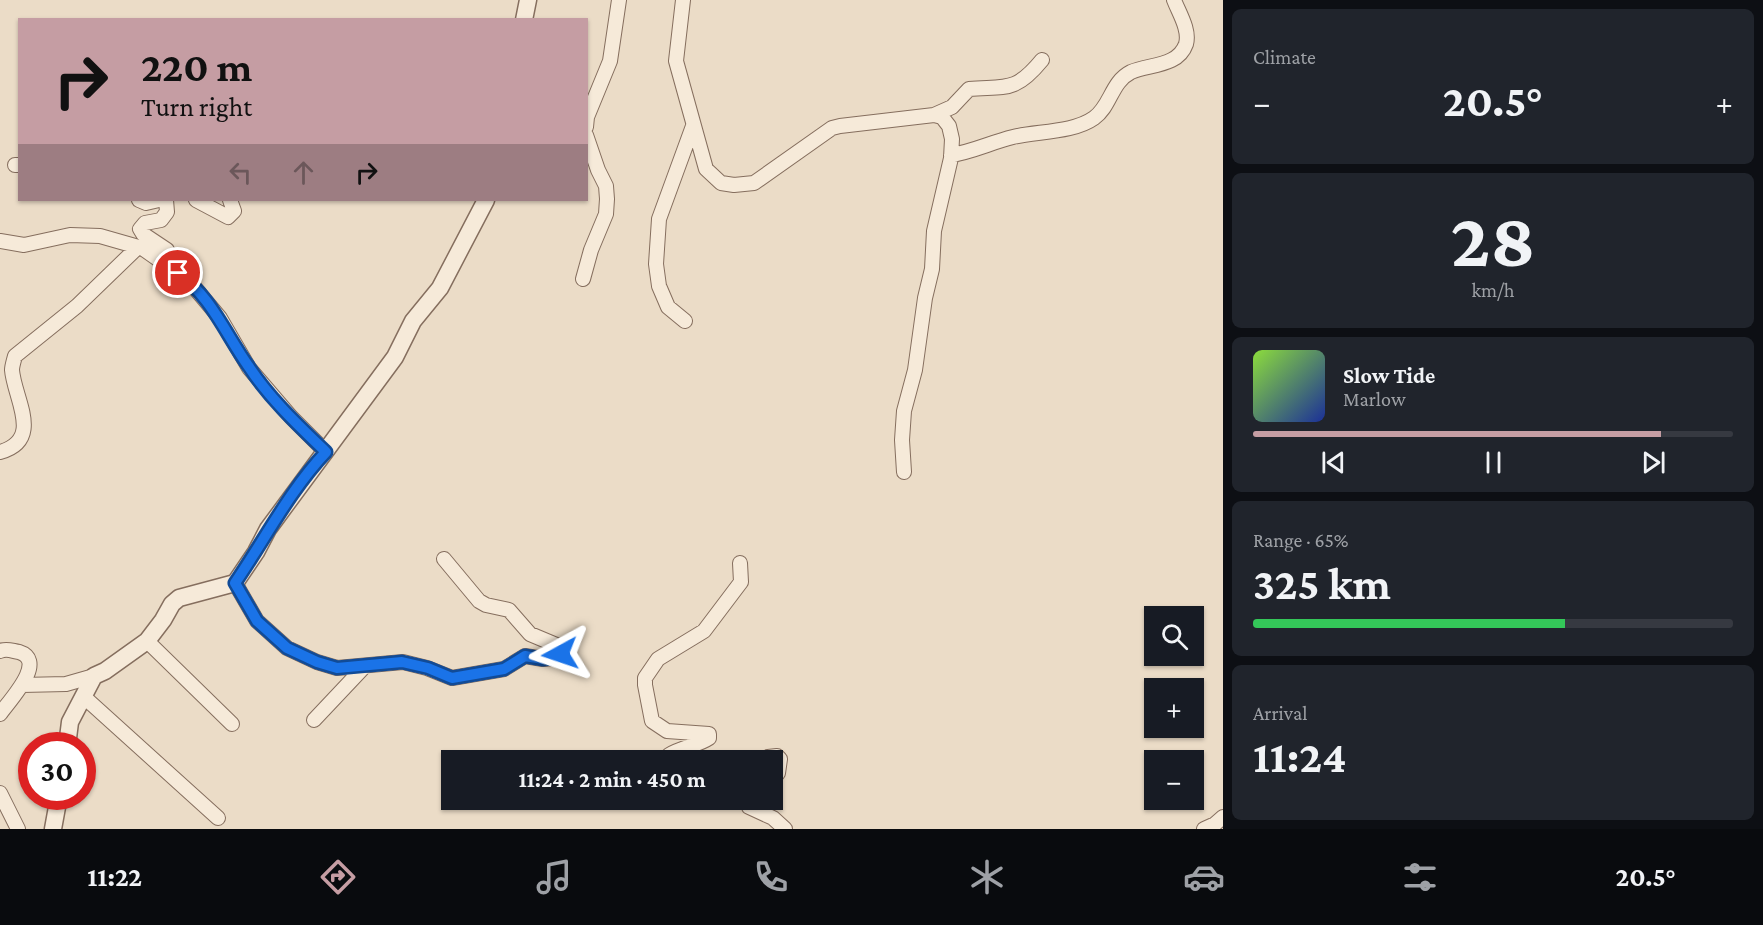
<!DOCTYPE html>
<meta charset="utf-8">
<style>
:root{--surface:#171b24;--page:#20242c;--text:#f1f3f6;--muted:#9ea1a6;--line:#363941;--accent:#c59da3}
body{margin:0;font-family:"Crimson Pro",serif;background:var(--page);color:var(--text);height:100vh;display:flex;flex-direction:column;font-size:22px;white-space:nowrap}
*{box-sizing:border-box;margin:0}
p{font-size:20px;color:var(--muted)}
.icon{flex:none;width:33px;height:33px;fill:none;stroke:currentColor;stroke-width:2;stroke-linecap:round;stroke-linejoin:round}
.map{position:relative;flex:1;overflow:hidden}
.side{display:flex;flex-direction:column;gap:9px;padding:9px;background:#0d0f14;width:540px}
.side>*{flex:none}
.guide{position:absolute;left:18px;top:18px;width:570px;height:183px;border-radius:0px;box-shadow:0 2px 4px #0004;background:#c59da3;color:#111;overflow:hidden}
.buttons{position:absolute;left:1144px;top:606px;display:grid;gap:12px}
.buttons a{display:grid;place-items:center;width:60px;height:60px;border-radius:0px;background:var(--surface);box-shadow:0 2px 4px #0004;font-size:30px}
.speed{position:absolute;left:18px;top:732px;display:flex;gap:12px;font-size:30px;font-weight:700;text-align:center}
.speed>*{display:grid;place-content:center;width:78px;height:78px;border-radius:50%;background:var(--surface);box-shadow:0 2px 4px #0004;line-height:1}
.speed .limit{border:9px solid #d22;background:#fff;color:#111}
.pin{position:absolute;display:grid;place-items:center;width:51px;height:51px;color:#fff;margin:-26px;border:3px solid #fff;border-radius:50%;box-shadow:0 2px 6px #0007}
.me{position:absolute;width:66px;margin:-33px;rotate:265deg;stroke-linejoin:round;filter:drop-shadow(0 0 4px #0008)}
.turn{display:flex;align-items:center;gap:21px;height:126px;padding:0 24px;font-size:27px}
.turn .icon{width:78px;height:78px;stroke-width:2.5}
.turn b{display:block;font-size:42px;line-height:51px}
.lanes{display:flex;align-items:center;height:57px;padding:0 24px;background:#0003;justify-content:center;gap:30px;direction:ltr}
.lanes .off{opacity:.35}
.big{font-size:45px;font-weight:700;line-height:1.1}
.side .tile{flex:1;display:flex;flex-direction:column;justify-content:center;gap:9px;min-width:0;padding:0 21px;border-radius:9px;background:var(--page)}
.side .dial{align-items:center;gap:0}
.dial b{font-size:78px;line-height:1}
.song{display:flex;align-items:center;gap:18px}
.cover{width:72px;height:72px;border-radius:9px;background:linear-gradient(135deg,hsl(90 70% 55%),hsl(230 70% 35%))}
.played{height:6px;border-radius:3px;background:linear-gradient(90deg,var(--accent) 85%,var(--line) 85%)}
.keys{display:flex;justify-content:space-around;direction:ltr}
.heat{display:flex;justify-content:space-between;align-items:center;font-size:33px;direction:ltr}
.charge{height:9px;border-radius:4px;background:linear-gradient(90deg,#34c759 65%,var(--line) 0)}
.trip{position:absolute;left:441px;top:750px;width:342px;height:60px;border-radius:0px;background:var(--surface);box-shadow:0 2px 4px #0004;font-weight:700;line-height:60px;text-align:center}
.tabs{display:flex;height:96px;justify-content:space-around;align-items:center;background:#090b0e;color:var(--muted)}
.tabs .icon{width:42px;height:42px}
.tabs .current{color:var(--accent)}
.tabs b{font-size:27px;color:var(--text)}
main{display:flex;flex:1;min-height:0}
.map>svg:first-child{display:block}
</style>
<main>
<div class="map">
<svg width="1223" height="829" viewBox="0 0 1223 829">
<rect width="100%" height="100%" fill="#ebdcc7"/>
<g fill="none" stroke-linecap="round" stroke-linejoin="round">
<defs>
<path id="minor" d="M683,0L676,61L706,169L721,183L734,185L754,183L832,128L840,126L934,115L942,117L949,126L952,139L951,158L934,231L932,269L925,298L915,370L904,411L902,440L904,472
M934,115L952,107L969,89C1006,86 1015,93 1042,60
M586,127L587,117L610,61L619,0
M951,155C972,152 992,142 1013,137C1036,131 1073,133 1094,118C1111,106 1111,82 1131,72C1149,64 1178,67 1186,44C1190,30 1179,13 1174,0
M15,165H20
M139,200L146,203L159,200
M166,200L167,212L161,220L145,223L140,229L143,234L167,250L169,255L166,265
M196,200L228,217L234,211L230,200
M0,241L24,245L70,235L100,236L142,248L189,281L220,318L249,368L291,417L326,452
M583,279L591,250L606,214L607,199L606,186L598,170L586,135
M685,321L668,307L659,286L656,264L659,219L693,126
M0,452C44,440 14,398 12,370C12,366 14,360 15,356L77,306L138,247
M235,583L257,621L287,648L317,662L337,668L403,662L427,668L452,678L504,669L525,656L543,659L553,658L560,654L561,647L530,634L509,610L486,605L479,601L444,559
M147,641L232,724
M0,651C7,648 12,651 19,652C48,661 9,701 0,714
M22,685L66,684L94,676
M83,696L218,818
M314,720L364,667
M671,760L669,755C682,747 697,746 709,738V734L667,731L652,721L645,685V678L658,659L704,631L741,582L740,563
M763,760L768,757L777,756L780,759L778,773L772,781
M0,793L18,829
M748,800L749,807L773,818L785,829
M1204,829L1215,824L1223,817"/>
<path id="tertiary" d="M524,20L528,0
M67,746L70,722L94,676L105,671L147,641L163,620L172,604L179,598L235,583L256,552L268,529L395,357L413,321L440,288L486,200
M53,829L59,796"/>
</defs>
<use href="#minor" stroke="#856e5e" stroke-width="16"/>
<use href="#tertiary" stroke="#856e5e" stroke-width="19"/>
<use href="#minor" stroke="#f6ead9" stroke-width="14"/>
<use href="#tertiary" stroke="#f6ead9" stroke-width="16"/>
</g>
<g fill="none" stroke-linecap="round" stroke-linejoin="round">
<defs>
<path id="route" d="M178,273C211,296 226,335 249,367C270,399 299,426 326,452C290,490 265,539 235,583L257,621L287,648L317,662L337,668L402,662L428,668L452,678L504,669L525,656L543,659L553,658L560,654"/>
</defs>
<use href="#route" stroke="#114b97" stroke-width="15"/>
<use href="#route" stroke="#1a73e8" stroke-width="10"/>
</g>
</svg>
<div class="buttons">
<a><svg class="icon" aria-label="search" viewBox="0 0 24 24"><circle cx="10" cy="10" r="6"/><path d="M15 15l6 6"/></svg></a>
<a>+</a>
<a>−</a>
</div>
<div class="speed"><div class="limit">30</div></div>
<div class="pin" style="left:178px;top:273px;background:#d93025"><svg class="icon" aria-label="arrive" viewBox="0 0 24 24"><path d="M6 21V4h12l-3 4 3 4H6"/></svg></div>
<svg class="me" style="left:560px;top:654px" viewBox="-20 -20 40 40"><path d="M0-17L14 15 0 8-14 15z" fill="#1a73e8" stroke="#fff" stroke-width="4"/></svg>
<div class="trip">11:24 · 2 min · 450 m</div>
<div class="guide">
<div class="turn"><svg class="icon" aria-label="right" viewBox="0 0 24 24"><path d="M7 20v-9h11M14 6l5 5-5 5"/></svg><div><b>220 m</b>Turn right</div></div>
<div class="lanes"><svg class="icon off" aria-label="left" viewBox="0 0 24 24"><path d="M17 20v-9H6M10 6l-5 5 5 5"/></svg><svg class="icon off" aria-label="ahead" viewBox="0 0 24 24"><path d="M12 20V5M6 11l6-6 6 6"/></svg><svg class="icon" aria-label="right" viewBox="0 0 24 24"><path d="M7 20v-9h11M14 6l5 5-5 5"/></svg></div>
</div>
</div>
<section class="side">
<div class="tile"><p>Climate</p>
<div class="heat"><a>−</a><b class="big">20.5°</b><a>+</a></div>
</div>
<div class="tile dial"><b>28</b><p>km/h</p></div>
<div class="tile">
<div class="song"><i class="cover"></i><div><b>Slow Tide</b><p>Marlow</p></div></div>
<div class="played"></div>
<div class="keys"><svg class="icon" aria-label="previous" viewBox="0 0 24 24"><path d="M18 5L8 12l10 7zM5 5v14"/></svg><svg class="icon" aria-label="pause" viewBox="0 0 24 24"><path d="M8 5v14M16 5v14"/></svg><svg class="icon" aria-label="next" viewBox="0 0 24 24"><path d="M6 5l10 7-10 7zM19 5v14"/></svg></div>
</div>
<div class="tile"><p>Range · 65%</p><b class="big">325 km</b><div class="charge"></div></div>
<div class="tile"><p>Arrival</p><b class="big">11:24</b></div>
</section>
</main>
<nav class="tabs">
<b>11:22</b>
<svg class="icon current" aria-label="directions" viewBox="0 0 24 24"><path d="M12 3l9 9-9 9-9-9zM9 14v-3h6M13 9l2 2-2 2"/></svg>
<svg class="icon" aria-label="music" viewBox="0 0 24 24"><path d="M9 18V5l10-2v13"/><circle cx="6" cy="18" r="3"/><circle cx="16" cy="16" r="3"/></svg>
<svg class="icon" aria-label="phone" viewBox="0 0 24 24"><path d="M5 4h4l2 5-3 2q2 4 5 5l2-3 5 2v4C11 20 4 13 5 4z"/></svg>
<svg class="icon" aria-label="climate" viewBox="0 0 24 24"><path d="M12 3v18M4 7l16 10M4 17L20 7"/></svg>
<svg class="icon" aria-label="car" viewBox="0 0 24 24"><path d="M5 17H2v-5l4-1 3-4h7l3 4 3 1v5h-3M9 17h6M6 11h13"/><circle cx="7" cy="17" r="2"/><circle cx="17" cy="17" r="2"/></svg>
<svg class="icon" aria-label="filters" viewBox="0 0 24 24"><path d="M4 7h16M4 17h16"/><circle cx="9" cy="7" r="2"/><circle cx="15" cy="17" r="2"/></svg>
<b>20.5°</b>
</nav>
